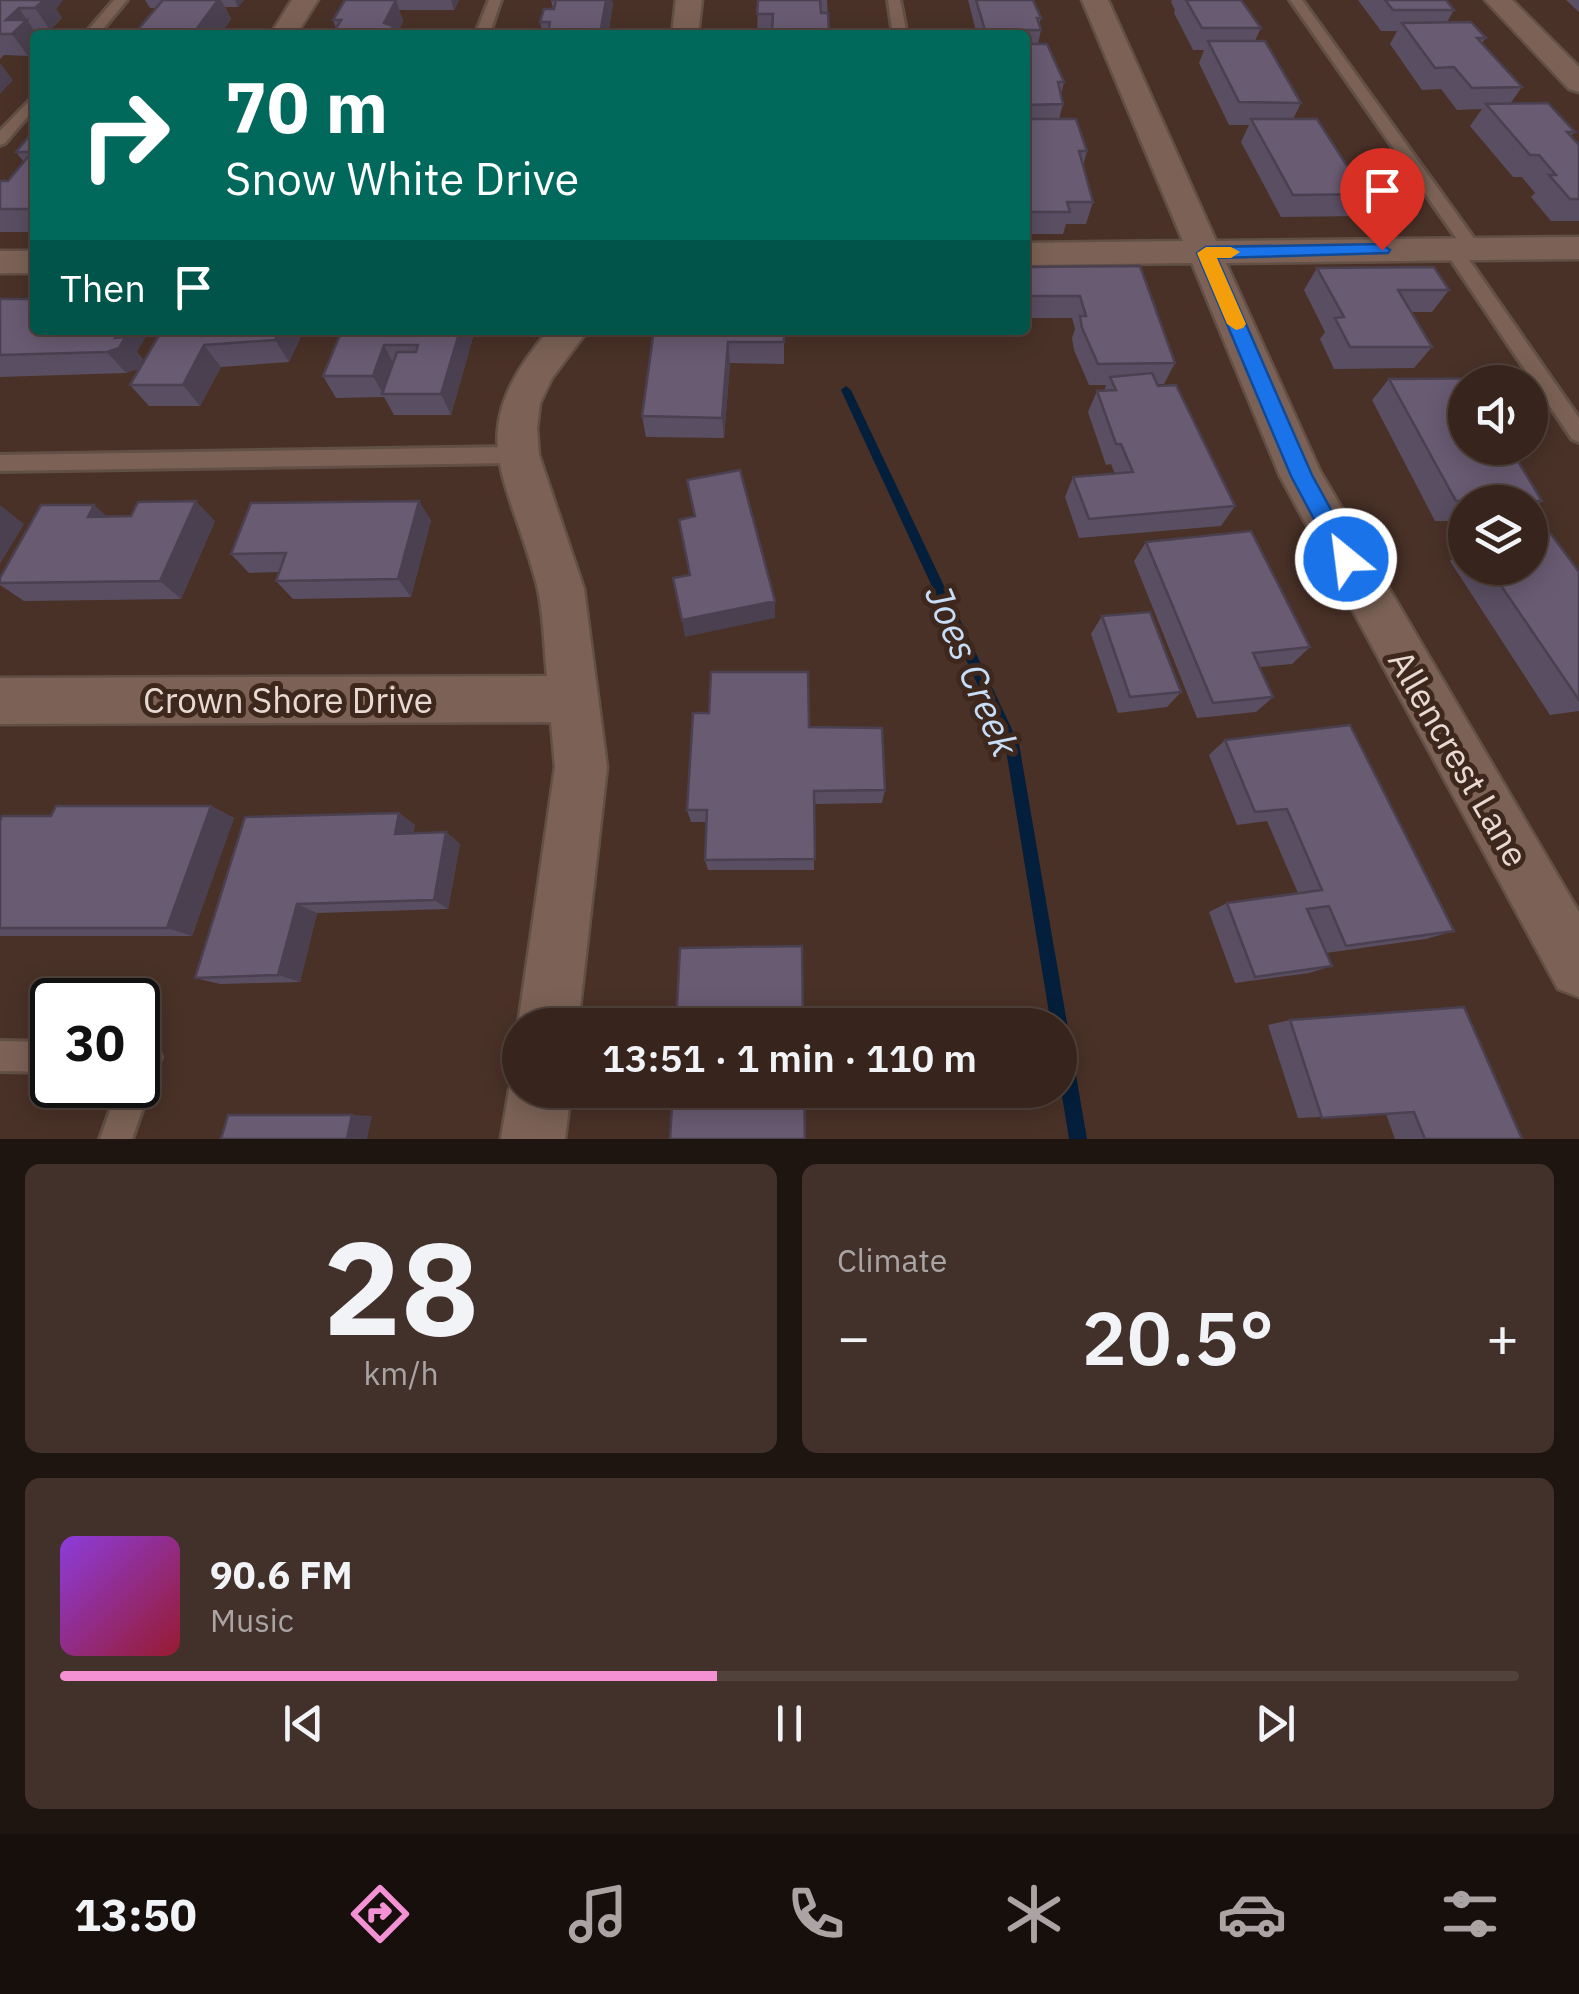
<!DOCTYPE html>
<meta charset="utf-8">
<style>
:root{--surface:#37251d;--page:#42312a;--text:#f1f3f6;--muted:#aaa5a4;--line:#51423b;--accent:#f491d4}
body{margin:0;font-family:"IBM Plex Sans",sans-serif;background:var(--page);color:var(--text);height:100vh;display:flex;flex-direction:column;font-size:38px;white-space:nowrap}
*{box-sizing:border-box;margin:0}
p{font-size:32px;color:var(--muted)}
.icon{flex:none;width:55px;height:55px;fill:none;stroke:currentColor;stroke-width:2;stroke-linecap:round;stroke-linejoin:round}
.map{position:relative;height:1139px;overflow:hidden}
.sheet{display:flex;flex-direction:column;gap:25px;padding:25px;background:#1e1410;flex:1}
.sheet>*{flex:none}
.hud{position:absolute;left:30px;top:30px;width:1000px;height:305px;border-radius:10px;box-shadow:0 5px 25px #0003,0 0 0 2px var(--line);background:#00695c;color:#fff;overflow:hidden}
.tools{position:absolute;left:1448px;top:365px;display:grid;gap:20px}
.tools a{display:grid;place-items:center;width:100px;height:100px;border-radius:50%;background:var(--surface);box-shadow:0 5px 25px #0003,0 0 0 2px var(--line);font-size:50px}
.speed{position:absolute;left:30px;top:978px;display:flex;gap:20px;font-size:50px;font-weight:700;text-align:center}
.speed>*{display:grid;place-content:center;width:130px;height:130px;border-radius:50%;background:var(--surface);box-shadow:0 5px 25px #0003,0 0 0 2px var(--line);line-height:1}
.speed .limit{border:5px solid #111;border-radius:15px;background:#fff;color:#111}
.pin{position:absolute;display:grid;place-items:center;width:85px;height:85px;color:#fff;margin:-102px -42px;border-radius:50% 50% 50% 0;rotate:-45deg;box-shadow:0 0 10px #0007}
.pin .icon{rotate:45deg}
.me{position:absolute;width:110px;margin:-55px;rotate:331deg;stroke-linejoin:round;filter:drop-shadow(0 0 8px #0008)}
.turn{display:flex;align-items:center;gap:35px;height:210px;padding:0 30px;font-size:45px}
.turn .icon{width:130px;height:130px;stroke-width:2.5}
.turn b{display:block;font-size:70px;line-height:85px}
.then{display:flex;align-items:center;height:95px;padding:0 30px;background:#0003;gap:20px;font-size:38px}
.big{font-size:75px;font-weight:600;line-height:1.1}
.sheet .widget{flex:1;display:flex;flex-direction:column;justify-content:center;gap:15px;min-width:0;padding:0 35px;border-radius:15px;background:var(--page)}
.sheet .dial{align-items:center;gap:0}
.dial b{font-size:130px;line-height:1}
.song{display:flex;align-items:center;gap:30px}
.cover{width:120px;height:120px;border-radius:15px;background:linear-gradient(135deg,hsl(270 70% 55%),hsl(350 70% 35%))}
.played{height:10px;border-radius:5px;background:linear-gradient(90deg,var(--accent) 45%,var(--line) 45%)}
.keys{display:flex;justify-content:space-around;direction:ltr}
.heat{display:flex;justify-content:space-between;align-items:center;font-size:55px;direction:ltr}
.sheet .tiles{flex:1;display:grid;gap:25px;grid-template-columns:1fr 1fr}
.widget:last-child{grid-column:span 2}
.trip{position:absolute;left:502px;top:1008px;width:575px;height:100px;border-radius:50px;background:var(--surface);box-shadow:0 5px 25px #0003,0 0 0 2px var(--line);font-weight:600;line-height:100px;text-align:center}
.tab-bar{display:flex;height:160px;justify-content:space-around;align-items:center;background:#160f0c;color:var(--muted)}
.tab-bar .icon{width:70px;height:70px}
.tab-bar .selected{color:var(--accent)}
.tab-bar b{font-size:45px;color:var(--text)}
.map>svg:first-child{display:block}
</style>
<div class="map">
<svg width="1579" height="1139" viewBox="0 0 1579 1139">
<rect width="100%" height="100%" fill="#493127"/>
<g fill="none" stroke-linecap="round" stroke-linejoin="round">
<path fill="#041f3b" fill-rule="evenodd" d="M846,386L851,390L1019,744L1087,1139H1069L1060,1083V1025H1051L1005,744L841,390Z"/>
<defs>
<path id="lane" d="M114,0H127L98,35H84Z
M489,0H501L489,35H475Z
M888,0H900L907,35H893Z
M1290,0H1302L1478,244V252H1466Z
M35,95V108L5,143L0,145V131Z
M1452,243L1458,244L1579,418V442L1572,439L1443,248Z
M518,447L528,455L518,463L0,471V455Z
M0,1041L52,1042V1072L0,1071Z
M138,1042L157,1046L161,1057L132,1139H100L119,1085H138Z"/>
<path id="street" d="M292,0H318L296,35H270Z
M676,0H702L698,35H672Z
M1082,0H1108L1216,241L1579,237V259L1226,263L1320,471L1579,912V997L1558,989L1280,476L1192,263L1025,265V243L1183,241Z
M1485,0H1512L1579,67V92L1569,89Z
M0,251H35V273H0Z
M549,330H588L552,378L540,403L537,429L539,455L584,589L607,767L578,1025H520V1030L518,1025L555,767L551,722L0,724V678L547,676C544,647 544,614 537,585C507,471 460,434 549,330Z
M520,1067V1090H571L565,1139H501L509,1090Z"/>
</defs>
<use href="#lane" stroke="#624f46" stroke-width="6"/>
<use href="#street" stroke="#624f46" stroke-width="5"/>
<use href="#lane" fill="#7c6256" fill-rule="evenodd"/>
<use href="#street" fill="#7c6256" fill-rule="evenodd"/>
</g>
<path fill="#5a4e62" d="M0,0H63L56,9L62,18L50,30H33L35,48L28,56L4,55L0,59Z
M145,0H244L238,7H225L231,19L220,35H126L134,34L157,8H150Z
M345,0H459L454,10H399L403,21L397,35H324L335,30L336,28L333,20Z
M551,0L613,3L608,35H543L540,22L553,9Z
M758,0H827L829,35H757Z
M968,0H1033L1041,18L1039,25L1041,30L1038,44L1064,82L1061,94L1063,104L1059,119L1087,151L1083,166L1093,202L1086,224H1066L1063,234H1025V35H977Z
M1172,0H1241L1261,28L1255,41L1301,103L1293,119L1349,169L1413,189L1398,212H1365L1362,216L1281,217L1241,142L1249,125H1229L1199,63L1204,50H1193L1174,13L1175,10L1171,2Z
M1358,0H1446L1454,10L1447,22L1486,38L1482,43L1522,87L1510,104L1575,132L1571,136L1579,145V221H1551L1531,197L1535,193L1522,177H1513L1470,126L1482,109L1457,110L1441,89L1422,90L1390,44L1397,31H1381Z
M1566,0H1579V12Z
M35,135V232H0V181H8L24,162L16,152Z
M1140,266L1175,363L1164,384H1157L1235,506L1221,526L1079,538L1065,497L1073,477L1115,474L1111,464L1106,465L1088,412L1097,391H1104L1106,385H1089L1074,350L1072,338L1075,329L1072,318H1025V267Z
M1317,268L1449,290L1432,312H1411L1432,347L1414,368L1334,369L1320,339L1325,332L1304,290Z
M0,299L137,352L143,359L138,369L126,373L0,377Z
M162,330H304L289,362L221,367L200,406H149L130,385Z
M342,330H475L451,415H394L384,397L336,398L323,376Z
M654,330H784V364L730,363L724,438L646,437L642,416Z
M1389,379L1465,382L1542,501L1530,511V502H1465V521H1435L1372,400Z
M1530,396L1543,416L1530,429Z
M94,505L106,516H131L215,521L181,599L24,601L0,585V578Z
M431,520L411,597L293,599L276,581L279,572L249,573L231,554Z
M1146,542L1310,647L1292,664L1260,667L1273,697L1256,712L1197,718L1134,561Z
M1465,548V568H1530L1579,572V711L1550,715L1450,561Z
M1102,616L1181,692L1167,707L1118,713L1091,634Z
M809,727L885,790L882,803L814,804V870H708L705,860L707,822H691L687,810Z
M1225,740L1454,931L1426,939L1326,953L1332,966L1309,973L1235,983L1209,912L1227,903L1298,893L1267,821L1237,825L1209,755Z
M211,806L234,818L192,936H0V821Z
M399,813L415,825L413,833L446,832L460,844L448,909L317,913L300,982L220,984L195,978Z
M1290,1020L1522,1139H1395L1386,1114L1298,1118L1268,1025Z"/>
<path fill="#4a4050" d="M38,0H50L62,18L50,30L35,8Z
M50,0H63L56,9Z
M218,0H221L231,19L220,35H192Z
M235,0H244L238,7Z
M396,0L403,21L397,35H388L384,23Z
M451,0H459L454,10Z
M606,0H612L613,3L608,35H601Z
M19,8L37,35H35V48L28,56L12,34L6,20Z
M0,63L13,80L0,94Z
M119,330H150L137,352L143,359L138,369L126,373L107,352Z
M280,330H304L289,362L275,340Z
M460,330H475L451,415L441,394Z
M728,342L730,363L724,438L722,418Z
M204,345L221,367L200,406L183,385Z
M384,345L395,367L383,394L373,376Z
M196,501L215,521L181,599L160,581Z
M419,501L431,520L411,597L398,579Z
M0,505L24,524L0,564Z
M94,505L116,525L88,517Z
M775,601V618L685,637L682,620Z
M211,806L234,818L192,936L167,928Z
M399,813L415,825L410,845L395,834Z
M446,832L460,844L448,909L434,900Z
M297,904L317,913L300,982L278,975Z
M352,1115L372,1116L367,1139H347Z"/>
<path fill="#695b72" stroke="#4a4050" stroke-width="2.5" d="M0,0H44L35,8H19L6,20H27L12,34H0Z
M163,0H218L192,35H126L134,34Z
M345,0H396L384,23L393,26L389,35H324L327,30H335L341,20H333Z
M552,0H606L600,34H548L550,22H540L544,9H554L556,0Z
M758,0H820L821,13H828L829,32H772L773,14H757Z
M976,0H1033L1041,18H1037L1041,30H985Z
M1186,0H1241L1261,28H1202Z
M1385,0H1446L1454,10H1393Z
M1471,22L1486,38H1477L1522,87L1472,88L1454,67L1435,68L1402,23Z
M1208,41H1265L1301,103L1239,102Z
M1025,44H1047L1064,82H1058L1063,104L1025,105Z
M1548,103L1575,132H1567L1579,145V199H1570L1549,175H1556L1539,155H1530L1486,104Z
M1025,119H1076L1087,151H1079L1093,202H1067L1070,212H1025Z
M1251,119H1317L1349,169H1399L1413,189L1373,190L1376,194L1293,195Z
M30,135H35V203L30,209H0V181H8L32,152H16Z
M1140,266L1175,363L1098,364L1082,328L1080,316H1086L1080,296H1025V267Z
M1434,267L1449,290H1398L1432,347H1350L1335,318L1344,317L1317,268Z
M0,299H35V330H119L115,338L125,337L119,348L107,352L0,355Z
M162,330H280L275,340L204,345L183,385H130Z
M342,330H460L441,394H382L397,352H416L418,345H384L373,376H323Z
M654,330H784V342H728L722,418L642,416Z
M1152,373L1158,386L1176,385L1235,506L1089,519L1073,477L1133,472L1121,444H1116L1097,391L1116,390L1110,377Z
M1518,378L1521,382H1465V448H1510L1542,501H1456L1389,379Z
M1530,396L1543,416H1530Z
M740,470L775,601L682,620L673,578L690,575L679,520L695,516L687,480Z
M196,501L160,581L0,583V578L41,505H94L88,517L131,516L138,502Z
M419,501L398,579L276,581L286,553L231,554L251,503Z
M1251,531L1310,647L1253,653L1273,697L1213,703L1146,542Z
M1551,534L1579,572V700L1489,568H1530V536Z
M1150,612L1181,692L1130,697L1102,616Z
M711,672H808L809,727L882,728L885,790L814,791L815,859L705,860L707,810H687L693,713H709Z
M1350,725L1454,931L1346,946L1329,906L1307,909L1332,966L1255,977L1227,903L1322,890L1287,809L1255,812L1225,740Z
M56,806H211L167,928H0V821L2,816H51Z
M399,813L395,834L446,832L434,900L297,904L278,975L195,978L245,817Z
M802,946L803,1025H676L680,948Z
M1464,1007L1522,1139H1425L1414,1112L1322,1118L1290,1020Z
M673,1090H804L805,1139H670Z
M228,1115H352L347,1139H221Z"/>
<path fill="#1a73e8" stroke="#114b97" stroke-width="2.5" d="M1382,244L1390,250L1388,253L1217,258L1312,475L1358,559L1346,568L1339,566L1291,476L1197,253L1206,247Z"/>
<path fill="#f59e0b" d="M1206,247H1231L1240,252L1231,258H1217L1246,324L1243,328L1236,330L1227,324L1197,253Z"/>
<g text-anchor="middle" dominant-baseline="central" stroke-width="10" stroke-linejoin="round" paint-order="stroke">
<g font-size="35" fill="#e8d9d2" stroke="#3e271d">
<text x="288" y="700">Crown Shore Drive</text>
<text transform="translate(1459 758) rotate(60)">Allencrest Lane</text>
</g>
<g font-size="38" font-style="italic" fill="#c7def8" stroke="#3e271d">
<text transform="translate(973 670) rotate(67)">Joes Creek</text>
</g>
</g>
</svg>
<div class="tools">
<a><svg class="icon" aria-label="sound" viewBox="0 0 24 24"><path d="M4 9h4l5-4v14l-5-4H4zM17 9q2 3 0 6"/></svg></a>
<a><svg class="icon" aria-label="layers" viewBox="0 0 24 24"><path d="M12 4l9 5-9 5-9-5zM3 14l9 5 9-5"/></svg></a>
</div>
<div class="speed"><div class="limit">30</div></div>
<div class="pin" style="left:1382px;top:250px;background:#d93025"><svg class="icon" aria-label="arrive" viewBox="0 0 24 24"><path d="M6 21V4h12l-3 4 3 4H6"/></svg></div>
<svg class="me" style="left:1346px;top:559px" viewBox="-20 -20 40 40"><circle r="17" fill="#1a73e8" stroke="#fff" stroke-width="3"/><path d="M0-11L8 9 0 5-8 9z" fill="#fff"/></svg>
<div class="trip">13:51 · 1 min · 110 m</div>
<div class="hud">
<div class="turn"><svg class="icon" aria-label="right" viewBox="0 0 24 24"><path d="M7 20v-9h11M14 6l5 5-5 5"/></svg><div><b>70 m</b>Snow White Drive</div></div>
<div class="then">Then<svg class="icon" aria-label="arrive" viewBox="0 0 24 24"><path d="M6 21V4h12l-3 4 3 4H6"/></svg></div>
</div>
</div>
<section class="sheet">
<div class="tiles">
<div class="widget dial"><b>28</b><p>km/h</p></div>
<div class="widget"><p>Climate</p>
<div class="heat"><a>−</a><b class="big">20.5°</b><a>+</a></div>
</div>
<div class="widget">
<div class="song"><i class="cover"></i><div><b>90.6 FM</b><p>Music</p></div></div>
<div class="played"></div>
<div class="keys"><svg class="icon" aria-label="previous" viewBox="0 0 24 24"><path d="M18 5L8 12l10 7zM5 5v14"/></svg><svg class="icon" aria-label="pause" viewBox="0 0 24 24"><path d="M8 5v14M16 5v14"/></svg><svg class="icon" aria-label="next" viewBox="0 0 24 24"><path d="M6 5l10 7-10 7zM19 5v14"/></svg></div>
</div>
</div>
</section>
<nav class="tab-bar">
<b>13:50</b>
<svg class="icon selected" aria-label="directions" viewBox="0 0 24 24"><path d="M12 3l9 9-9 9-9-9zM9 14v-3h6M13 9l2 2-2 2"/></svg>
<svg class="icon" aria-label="music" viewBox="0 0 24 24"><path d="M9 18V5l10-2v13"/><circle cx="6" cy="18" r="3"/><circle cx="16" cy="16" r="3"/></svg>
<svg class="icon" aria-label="phone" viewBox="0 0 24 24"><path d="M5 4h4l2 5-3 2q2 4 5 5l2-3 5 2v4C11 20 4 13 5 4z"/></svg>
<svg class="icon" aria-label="climate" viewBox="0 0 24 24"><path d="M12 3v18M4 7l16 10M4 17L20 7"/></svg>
<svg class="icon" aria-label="car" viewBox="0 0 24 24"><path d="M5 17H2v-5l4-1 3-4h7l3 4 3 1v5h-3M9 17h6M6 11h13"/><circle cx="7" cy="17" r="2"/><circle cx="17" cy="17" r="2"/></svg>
<svg class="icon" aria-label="filters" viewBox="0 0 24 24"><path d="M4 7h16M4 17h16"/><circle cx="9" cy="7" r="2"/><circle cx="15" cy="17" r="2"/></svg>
</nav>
